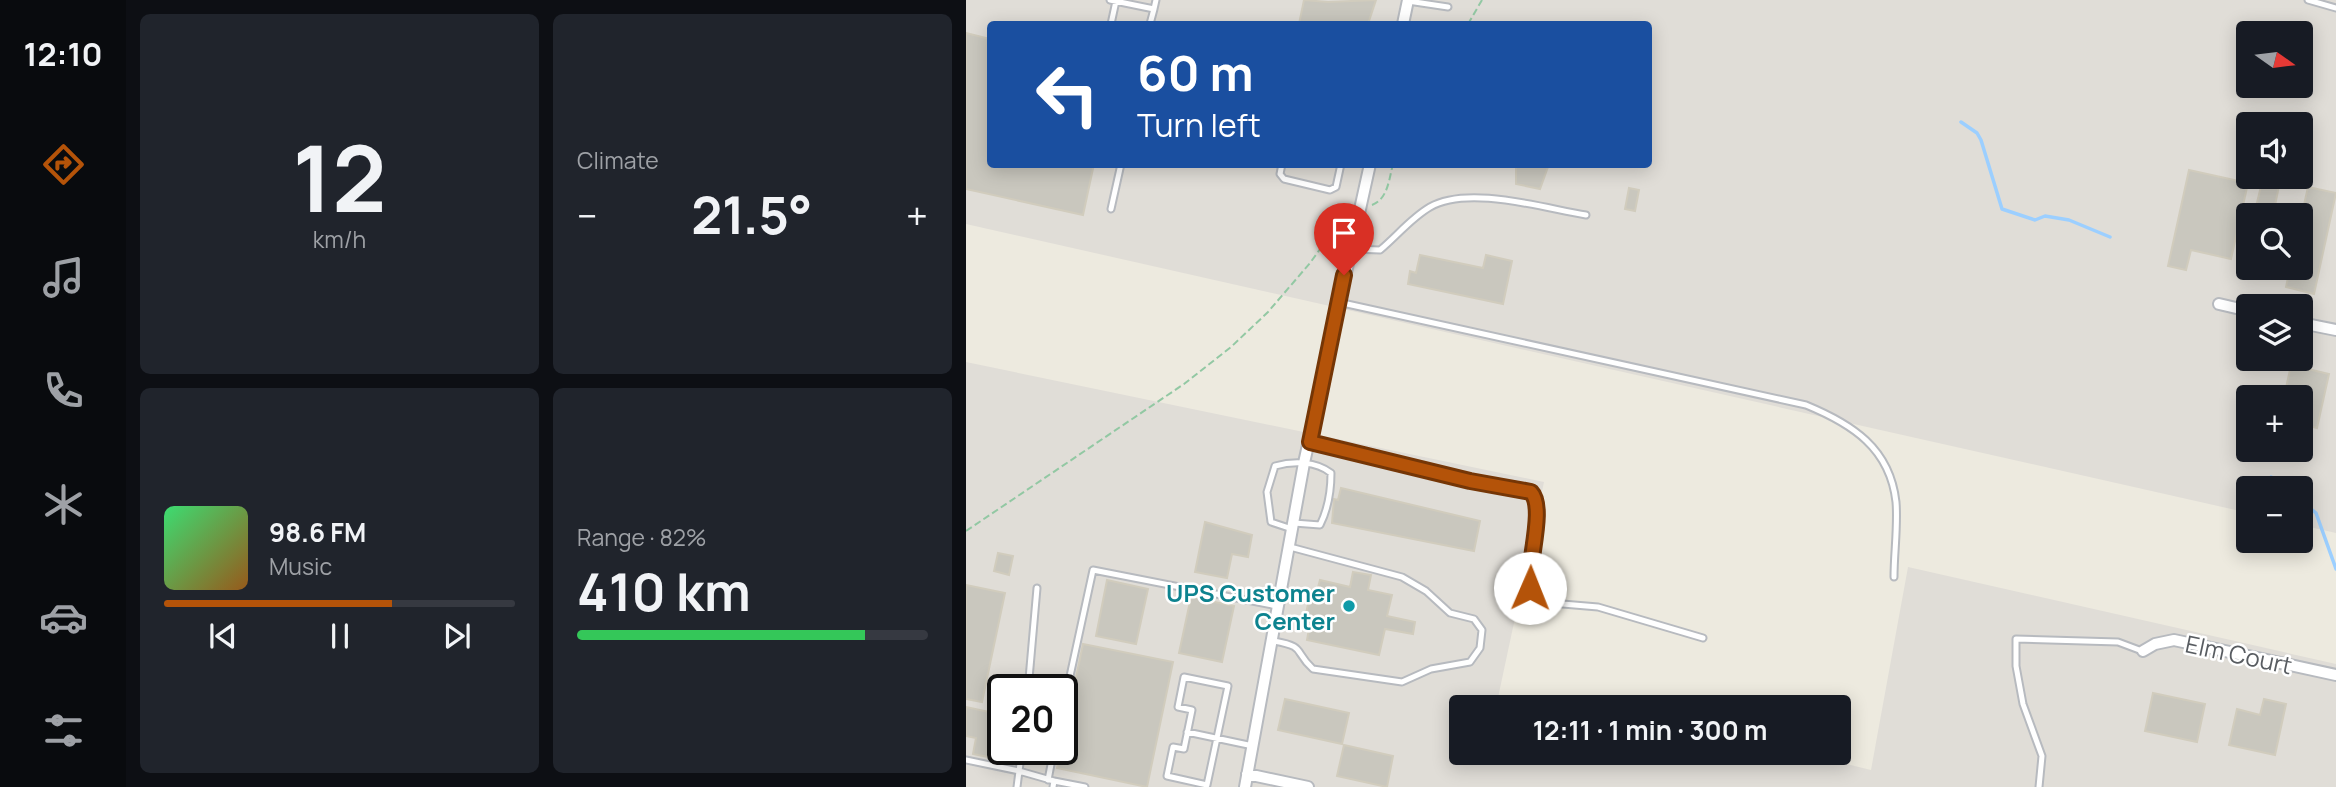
<!DOCTYPE html>
<meta charset="utf-8">
<style>
:root{--surface:#171b24;--page:#20242c;--text:#f1f3f6;--muted:#9ea1a6;--line:#363941;--accent:#b45309}
body{margin:0;font-family:Manrope,sans-serif;background:var(--page);color:var(--text);height:100vh;display:flex;flex-direction:column;font-size:26px;white-space:nowrap}
*{box-sizing:border-box;margin:0}
p{font-size:23px;color:var(--muted)}
.icon{flex:none;width:38px;height:38px;fill:none;stroke:currentColor;stroke-width:2;stroke-linecap:round;stroke-linejoin:round}
.map{position:relative;flex:1;overflow:hidden}
.sheet{display:flex;flex-direction:column;gap:14px;padding:14px;background:#0d0f14;width:840px}
.sheet>*{flex:none}
.top-card{position:absolute;left:21px;top:21px;width:665px;height:147px;border-radius:7px;box-shadow:0 4px 18px #0003;background:#1a4fa0;color:#fff;overflow:hidden}
.needle{width:46px;rotate:104deg}
.tools{position:absolute;left:1270px;top:21px;display:grid;gap:14px}
.tools a{display:grid;place-items:center;width:77px;height:77px;border-radius:7px;background:var(--surface);box-shadow:0 4px 18px #0003;font-size:35px}
.speed{position:absolute;left:21px;top:674px;display:flex;gap:14px;font-size:35px;font-weight:700;text-align:center}
.speed>*{display:grid;place-content:center;width:91px;height:91px;border-radius:50%;background:var(--surface);box-shadow:0 4px 18px #0003;line-height:1}
.speed .limit{border:4px solid #111;border-radius:10px;background:#fff;color:#111}
.pin{position:absolute;display:grid;place-items:center;width:60px;height:60px;color:#fff;margin:-72px -30px;border-radius:50% 50% 50% 0;rotate:-45deg;box-shadow:0 0 7px #0007}
.pin .icon{rotate:45deg}
.me{position:absolute;width:77px;margin:-38px;rotate:1deg;stroke-linejoin:round;filter:drop-shadow(0 0 5px #0008)}
.turn{display:flex;align-items:center;gap:24px;height:147px;padding:0 35px;font-size:32px}
.turn .icon{width:91px;height:91px;stroke-width:2.5}
.turn b{display:block;font-size:49px;line-height:60px}
.big{font-size:52px;font-weight:700;line-height:1.1}
.sheet .widget{flex:1;display:flex;flex-direction:column;justify-content:center;gap:10px;min-width:0;padding:0 24px;border-radius:10px;background:var(--page)}
.sheet .dial{align-items:center;gap:0}
.dial b{font-size:91px;line-height:1}
.song{display:flex;align-items:center;gap:21px}
.cover{width:84px;height:84px;border-radius:10px;background:linear-gradient(135deg,hsl(140 70% 55%),hsl(30 70% 35%))}
.played{height:7px;border-radius:4px;background:linear-gradient(90deg,var(--accent) 65%,var(--line) 65%)}
.keys{display:flex;justify-content:space-around;direction:ltr}
.heat{display:flex;justify-content:space-between;align-items:center;font-size:38px;direction:ltr}
.charge{height:10px;border-radius:5px;background:linear-gradient(90deg,#34c759 82%,var(--line) 0)}
.sheet .tiles{flex:1;display:grid;gap:14px;grid-template-columns:repeat(2,1fr)}
.trip{position:absolute;left:483px;top:695px;width:402px;height:70px;border-radius:7px;background:var(--surface);box-shadow:0 4px 18px #0003;font-weight:700;line-height:70px;text-align:center}
main{display:flex;flex:1;min-height:0}
.dock{display:flex;flex-direction:column;width:126px;justify-content:space-around;align-items:center;background:#090b0e;color:var(--muted)}
.dock .icon{width:49px;height:49px}
.dock .active{color:var(--accent)}
.dock b{font-size:32px;color:var(--text)}
.map>svg:first-child{display:block}
</style>
<main>
<nav class="dock">
<b>12:10</b>
<svg class="icon active" aria-label="directions" viewBox="0 0 24 24"><path d="M12 3l9 9-9 9-9-9zM9 14v-3h6M13 9l2 2-2 2"/></svg>
<svg class="icon" aria-label="music" viewBox="0 0 24 24"><path d="M9 18V5l10-2v13"/><circle cx="6" cy="18" r="3"/><circle cx="16" cy="16" r="3"/></svg>
<svg class="icon" aria-label="phone" viewBox="0 0 24 24"><path d="M5 4h4l2 5-3 2q2 4 5 5l2-3 5 2v4C11 20 4 13 5 4z"/></svg>
<svg class="icon" aria-label="climate" viewBox="0 0 24 24"><path d="M12 3v18M4 7l16 10M4 17L20 7"/></svg>
<svg class="icon" aria-label="car" viewBox="0 0 24 24"><path d="M5 17H2v-5l4-1 3-4h7l3 4 3 1v5h-3M9 17h6M6 11h13"/><circle cx="7" cy="17" r="2"/><circle cx="17" cy="17" r="2"/></svg>
<svg class="icon" aria-label="filters" viewBox="0 0 24 24"><path d="M4 7h16M4 17h16"/><circle cx="9" cy="7" r="2"/><circle cx="15" cy="17" r="2"/></svg>
</nav>
<section class="sheet">
<div class="tiles">
<div class="widget dial"><b>12</b><p>km/h</p></div>
<div class="widget"><p>Climate</p>
<div class="heat"><a>−</a><b class="big">21.5°</b><a>+</a></div>
</div>
<div class="widget">
<div class="song"><i class="cover"></i><div><b>98.6 FM</b><p>Music</p></div></div>
<div class="played"></div>
<div class="keys"><svg class="icon" aria-label="previous" viewBox="0 0 24 24"><path d="M18 5L8 12l10 7zM5 5v14"/></svg><svg class="icon" aria-label="pause" viewBox="0 0 24 24"><path d="M8 5v14M16 5v14"/></svg><svg class="icon" aria-label="next" viewBox="0 0 24 24"><path d="M6 5l10 7-10 7zM19 5v14"/></svg></div>
</div>
<div class="widget"><p>Range · 82%</p><b class="big">410 km</b><div class="charge"></div></div>
</div>
</section>
<div class="map">
<svg width="1370" height="787" viewBox="0 0 1370 787">
<rect width="100%" height="100%" fill="#edeadf"/>
<path fill="#e0ddd7" fill-rule="evenodd" d="M0,0H1370V533L1335,525V488H1283V513L0,224ZM24,24H682V164H24ZM1283,33H1335V86H1283ZM1283,124H1335V177H1283ZM1283,215H1335V268H1283ZM1283,306H1335V359H1283ZM1283,397H1335V450H1283Z
M0,362L578,482L530,707H495V752H832L905,770L942,567L1370,664V787H0ZM37,690H96V749H37Z"/>
<g fill="none" stroke-linecap="round" stroke-linejoin="round">
<path stroke="#9ccfff" stroke-width="3.5" d="M995,122L1011,133L1015,140L1036,209L1069,220L1079,216L1103,220L1144,237
M1305,477L1319,488
M1335,501L1350,513L1370,569"/>
</g>
<path fill="#c9c7be" stroke="#d1ccbd" stroke-width="2" d="M338,0L362,2L410,0L402,24H333Z
M0,33L24,39V164H128L117,215L0,189Z
M550,164H583L574,189L550,184Z
M1223,170L1282,183L1265,259L1225,250L1220,270L1202,266Z
M1297,178L1314,181L1307,215H1288Z
M1342,187L1370,193L1348,294L1320,287L1324,268H1335V218Z
M663,188L673,190L669,211L659,209Z
M454,255L517,268L520,255L546,261L537,304L442,284L444,271L450,273Z
M1325,365L1363,374L1351,428L1335,424V397H1318Z
M375,488L514,521L508,551L366,523L368,499L372,500Z
M239,522L286,535L282,557L266,554L261,578L229,572Z
M32,553L47,556L43,575L28,571Z
M387,572L405,575L402,590L426,595L421,616L449,622L447,634L419,629L413,655L341,640L343,629L337,628L345,590L351,591L354,580L384,587Z
M141,580L182,589L170,644L130,636Z
M0,585L39,593L16,702L0,699Z
M225,597L268,606L256,662L213,653Z
M117,644L207,662L181,787L91,768Z
M1187,693L1239,704L1231,742L1179,731Z
M319,699L383,713L376,744L312,730Z
M1298,699L1320,704L1309,755L1263,745L1271,709L1294,715Z
M0,707L37,715L32,759L7,754L10,738L0,736Z
M378,745L427,756L421,787L371,776Z"/>
<g fill="none" stroke-linecap="round" stroke-linejoin="round">
<defs>
<path id="service" d="M144,0L188,9L190,0
M1342,0L1370,8
M442,1L482,7
M145,24L150,1
M184,24L188,9
M316,164L314,174L318,179L364,190L370,187L375,164
M145,209L155,164
M387,249L414,250C431,236 445,218 464,207C502,185 577,208 620,215
M372,302L840,405C886,424 924,448 930,502C932,526 928,553 928,577
M343,442L504,481L565,492L571,502V513C567,538 552,582 573,602L632,607L737,638
M326,529L305,522L301,492L309,466C327,461 350,461 365,473C365,491 362,509 354,525L328,523
M308,641C341,647 327,651 347,669L436,682L465,669L504,662L514,648L516,630L508,619L484,613L460,591L436,577L324,547
M218,677L262,686L241,785L201,776L207,747L218,749L226,710L212,707Z
M62,690L71,588
M96,713L127,570L311,606
M221,732L287,746
M56,749L53,771L88,781
M0,760L53,771L51,787
M82,780L88,749
M87,787L88,781L119,787
M1073,787L1076,756L1057,704L1050,666V639L1152,642L1176,651"/>
<path id="minor" d="M437,24L442,0
M1253,304L1283,311
M1335,323L1370,330
M1177,651L1189,644L1208,640L1370,675
M281,774L342,787
M279,787L338,463L404,164"/>
</defs>
<use href="#service" stroke="#b7babf" stroke-width="9"/>
<use href="#minor" stroke="#b7babf" stroke-width="14"/>
<path stroke="#92c8a3" stroke-width="2" stroke-dasharray="7 3.5" stroke-linecap="butt" d="M502,24L516,0
M406,205C422,199 423,179 427,164
M0,531L218,384L265,347L302,312L344,263L357,245L363,223L371,212L383,207"/>
<use href="#service" stroke="#fff" stroke-width="5"/>
<use href="#minor" stroke="#fff" stroke-width="10"/>
</g>
<g fill="none" stroke-linecap="round" stroke-linejoin="round">
<defs>
<path id="route" d="M378,275L344,442L504,481L565,492C580,508 561,563 564,588"/>
</defs>
<use href="#route" stroke="#753606" stroke-width="18"/>
<use href="#route" stroke="#b45309" stroke-width="12"/>
</g>
<circle fill="#0f9aa8" stroke="#fff" stroke-width="2.5" cx="383" cy="606" r="7"/>
<g text-anchor="middle" dominant-baseline="central" stroke-width="5" stroke-linejoin="round" paint-order="stroke">
<g font-size="24" font-weight="bold" fill="#0d838f" stroke="#fff" text-anchor="end">
<text x="369" y="592">UPS Customer<tspan x="369" dy="28">Center</tspan></text>
</g>
<g font-size="24" fill="#585c61" stroke="#fff">
<text transform="translate(1273 654) rotate(12)">Elm Court</text>
</g>
</g>
</svg>
<div class="tools">
<a><svg class="needle" viewBox="-14 -14 28 28"><path d="M0-13l5 13h-10z" fill="#e53935"/><path d="M0 13l5-13h-10z" fill="#9ea1a6"/></svg></a>
<a><svg class="icon" aria-label="sound" viewBox="0 0 24 24"><path d="M4 9h4l5-4v14l-5-4H4zM17 9q2 3 0 6"/></svg></a>
<a><svg class="icon" aria-label="search" viewBox="0 0 24 24"><circle cx="10" cy="10" r="6"/><path d="M15 15l6 6"/></svg></a>
<a><svg class="icon" aria-label="layers" viewBox="0 0 24 24"><path d="M12 4l9 5-9 5-9-5zM3 14l9 5 9-5"/></svg></a>
<a>+</a>
<a>−</a>
</div>
<div class="speed"><div class="limit">20</div></div>
<div class="pin" style="left:378px;top:275px;background:#d93025"><svg class="icon" aria-label="arrive" viewBox="0 0 24 24"><path d="M6 21V4h12l-3 4 3 4H6"/></svg></div>
<svg class="me" style="left:564px;top:588px" viewBox="-20 -20 40 40"><circle r="19" fill="#fff"/><path d="M0-13L10 11 0 6-10 11z" fill="#b45309"/></svg>
<div class="trip">12:11 · 1 min · 300 m</div>
<div class="top-card">
<div class="turn"><svg class="icon" aria-label="left" viewBox="0 0 24 24"><path d="M17 20v-9H6M10 6l-5 5 5 5"/></svg><div><b>60 m</b>Turn left</div></div>
</div>
</div>
</main>
